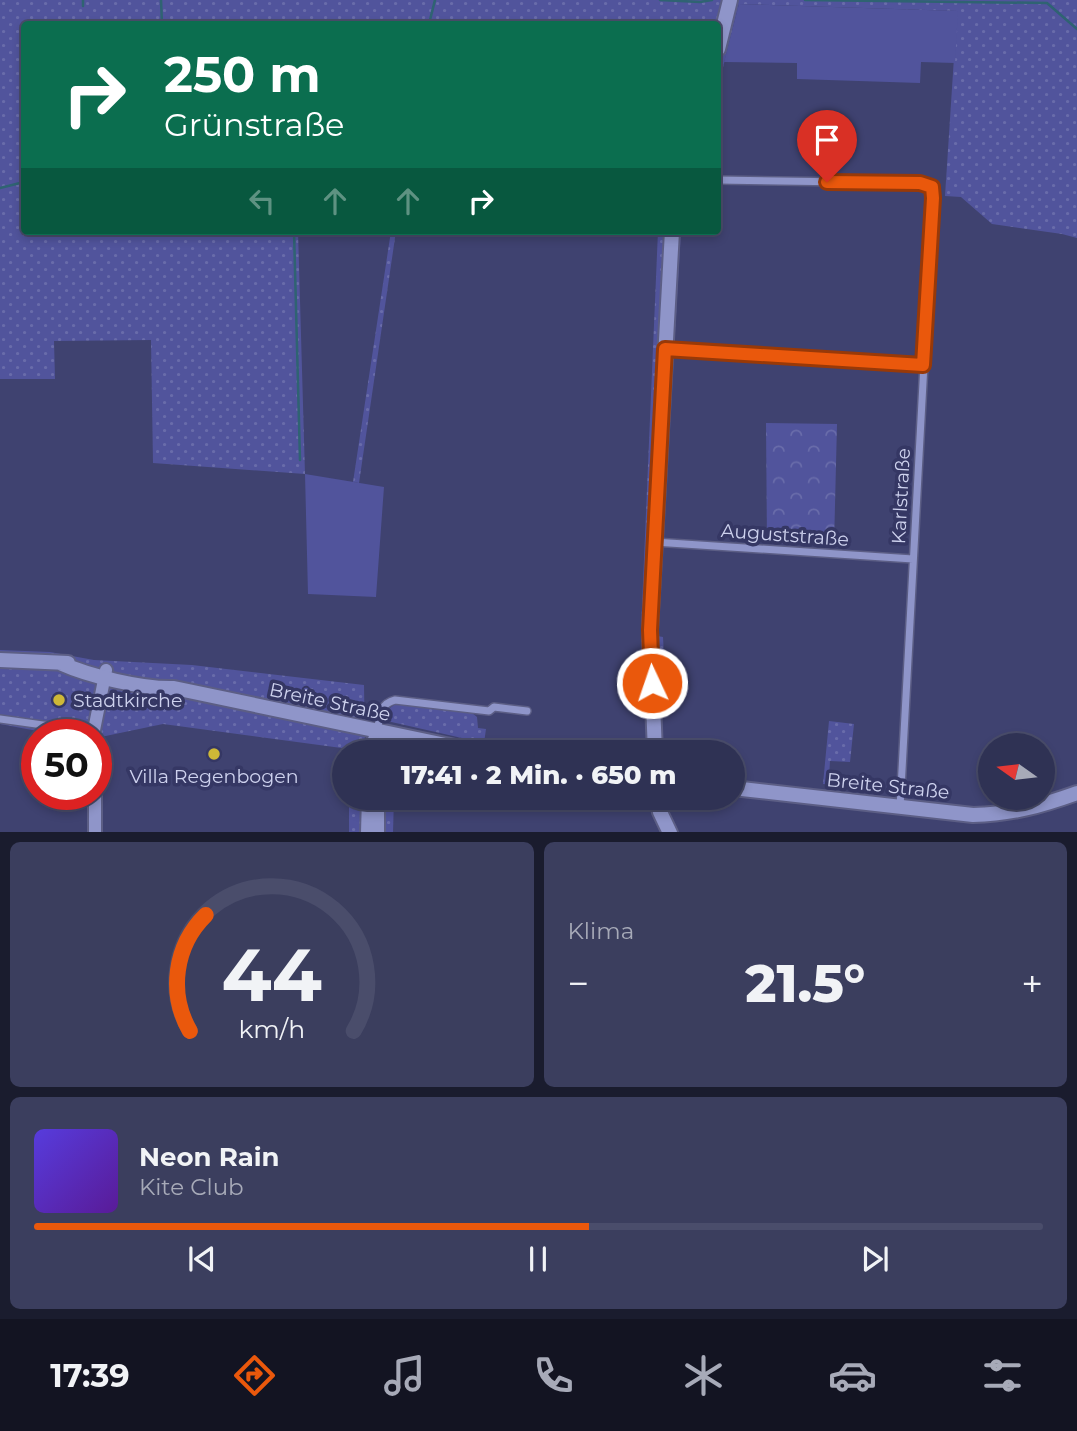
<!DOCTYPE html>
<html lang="de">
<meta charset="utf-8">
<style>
:root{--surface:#2f3254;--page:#3b3e5e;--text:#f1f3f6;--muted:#a7aab8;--line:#4a4d6b;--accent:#ea580c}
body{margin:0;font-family:Montserrat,sans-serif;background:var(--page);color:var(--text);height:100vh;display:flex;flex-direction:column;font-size:26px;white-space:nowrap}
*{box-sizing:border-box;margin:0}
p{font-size:23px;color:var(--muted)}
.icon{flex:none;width:38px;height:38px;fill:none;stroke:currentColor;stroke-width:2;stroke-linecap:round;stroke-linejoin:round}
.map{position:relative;height:832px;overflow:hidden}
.side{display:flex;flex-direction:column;gap:10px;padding:10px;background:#1a1c2e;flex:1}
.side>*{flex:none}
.top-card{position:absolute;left:21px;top:21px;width:700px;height:214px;border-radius:7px;box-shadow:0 4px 10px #0003,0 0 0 2px var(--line);background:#0b6e4f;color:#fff;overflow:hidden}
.needle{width:46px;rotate:284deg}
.buttons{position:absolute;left:978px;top:733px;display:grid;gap:14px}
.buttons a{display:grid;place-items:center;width:77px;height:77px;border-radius:50%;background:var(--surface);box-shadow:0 4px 10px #0003,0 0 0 2px var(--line);font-size:35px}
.speed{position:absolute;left:21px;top:719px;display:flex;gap:14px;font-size:35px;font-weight:700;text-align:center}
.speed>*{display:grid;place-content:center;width:91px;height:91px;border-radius:50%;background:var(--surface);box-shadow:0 4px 10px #0003,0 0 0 2px var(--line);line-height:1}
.speed .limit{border:10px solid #d22;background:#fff;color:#111}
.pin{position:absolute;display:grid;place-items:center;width:60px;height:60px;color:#fff;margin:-72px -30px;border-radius:50% 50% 50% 0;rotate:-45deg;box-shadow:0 0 7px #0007}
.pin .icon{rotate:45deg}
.me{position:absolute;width:77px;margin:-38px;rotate:357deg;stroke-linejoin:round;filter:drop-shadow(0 0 5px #0008)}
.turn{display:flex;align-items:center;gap:24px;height:147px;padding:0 28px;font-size:32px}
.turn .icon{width:91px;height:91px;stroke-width:2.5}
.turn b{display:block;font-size:49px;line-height:60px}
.lanes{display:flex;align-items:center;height:66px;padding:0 28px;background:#0003;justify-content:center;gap:35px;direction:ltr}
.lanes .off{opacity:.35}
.big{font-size:52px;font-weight:800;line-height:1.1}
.side .card{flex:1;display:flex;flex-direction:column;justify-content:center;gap:10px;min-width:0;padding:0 24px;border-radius:10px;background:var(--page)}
.side .dial{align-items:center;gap:0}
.dial svg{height:182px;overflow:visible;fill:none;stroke:var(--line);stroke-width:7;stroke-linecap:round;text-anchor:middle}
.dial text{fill:var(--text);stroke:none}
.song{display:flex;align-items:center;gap:21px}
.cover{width:84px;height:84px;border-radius:10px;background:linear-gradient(135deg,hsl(250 70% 55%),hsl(270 70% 35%))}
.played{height:7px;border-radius:4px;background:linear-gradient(90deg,var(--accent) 55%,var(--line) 55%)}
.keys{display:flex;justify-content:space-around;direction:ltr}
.heat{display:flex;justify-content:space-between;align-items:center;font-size:38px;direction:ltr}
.side .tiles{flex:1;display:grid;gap:10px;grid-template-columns:1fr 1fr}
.card:last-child{grid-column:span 2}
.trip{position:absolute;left:332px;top:740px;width:413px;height:70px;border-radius:35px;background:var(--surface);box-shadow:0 4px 10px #0003,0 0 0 2px var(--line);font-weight:800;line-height:70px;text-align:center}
.tabs{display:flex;height:112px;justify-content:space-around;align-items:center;background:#131422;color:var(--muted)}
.tabs .icon{width:49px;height:49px}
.tabs .current{color:var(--accent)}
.tabs b{font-size:32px;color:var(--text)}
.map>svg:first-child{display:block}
</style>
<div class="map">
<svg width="1077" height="833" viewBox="0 0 1077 833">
<defs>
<pattern id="grass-dots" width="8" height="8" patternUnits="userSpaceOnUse" patternTransform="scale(1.75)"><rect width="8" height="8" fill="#51549c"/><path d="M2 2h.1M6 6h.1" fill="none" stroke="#696caa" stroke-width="1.8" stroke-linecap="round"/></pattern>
<pattern id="park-crowns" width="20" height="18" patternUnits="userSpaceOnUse" patternTransform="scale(1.75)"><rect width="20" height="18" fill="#51549c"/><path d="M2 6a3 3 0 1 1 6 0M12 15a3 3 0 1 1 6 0" fill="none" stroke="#696caa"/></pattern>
</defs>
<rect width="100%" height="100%" fill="#3f4270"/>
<path fill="url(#grass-dots)" d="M0,0H1077V238L1062,234L992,224L961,197L945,196L957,11L739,4L718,87V24H24V231H298L305,474L153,463L151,340L54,341L55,379H0Z
M391,231H396L359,483L353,482Z
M658,231H681L657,636L663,637L666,694L643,719L641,630Z
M0,650L50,652L94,660L192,665L364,685L365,751L372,752H350L349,749L163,724L96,738V735H59L0,724Z
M397,703L472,713L477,717L478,728L486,729L484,743L387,721V710Z
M829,721L854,724L850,762L830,761L829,777L846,778L845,786L823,784Z
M349,798H394L393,832L349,833Z"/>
<path fill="url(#park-crowns)" d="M766,423L837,424L834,545L767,543Z"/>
<path fill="#51549c" d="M739,4L958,11L955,63L921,62L920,83L797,79V63L724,62Z
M305,474L384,487L376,597L308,594Z"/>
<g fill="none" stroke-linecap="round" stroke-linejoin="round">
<path stroke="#2f6372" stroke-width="2.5" d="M83,0V6
M161,0L162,24
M660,0L700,2L712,0
M805,0L1047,3L1077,29
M429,24L435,0
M0,188L24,182
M294,231L300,460"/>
<defs>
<path id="minor" d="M718,180L920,183L932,187L933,198L900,807
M666,349L924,365
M654,542L913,559
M0,719L93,732
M377,732C380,717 379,704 395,700L489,711L494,707L527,711"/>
<path id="tertiary" d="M93,735L106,670
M369,752L377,732
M95,794V833
M367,833L368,798
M378,833V798"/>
<path id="secondary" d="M718,49L730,0
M0,660L68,663
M60,663C89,676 142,689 174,688L479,752
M655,752L650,630L672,231
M733,788L973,815C1012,814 1041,806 1077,793
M657,798L660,812L670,833"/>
</defs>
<use href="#minor" stroke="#5c5e85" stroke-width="10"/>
<use href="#tertiary" stroke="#5c5e85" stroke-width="16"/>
<use href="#secondary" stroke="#5c5e85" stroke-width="18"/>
<use href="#minor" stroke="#8f95c9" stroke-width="7"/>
<use href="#tertiary" stroke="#8f95c9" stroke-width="12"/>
<use href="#secondary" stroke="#8f95c9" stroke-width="14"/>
</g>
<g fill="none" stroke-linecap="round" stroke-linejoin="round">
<defs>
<path id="route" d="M652,683L650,630L665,349L923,365L933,198L932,187L920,183L827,182"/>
</defs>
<use href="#route" stroke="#983908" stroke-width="18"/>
<use href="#route" stroke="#ea580c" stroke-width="12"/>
</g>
<g fill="#ceb837" stroke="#353764" stroke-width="2.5">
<circle cx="59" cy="700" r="7"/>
<circle cx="214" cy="754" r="7"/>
</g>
<g text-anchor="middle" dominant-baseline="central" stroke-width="7" stroke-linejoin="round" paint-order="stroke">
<g font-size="19" fill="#ced2ee" stroke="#353764">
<text transform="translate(901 496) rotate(-87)">Karlstraße</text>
<text transform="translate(785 535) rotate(4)">Auguststraße</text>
<text transform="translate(330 702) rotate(12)">Breite Straße</text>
<text transform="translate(888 786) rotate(6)">Breite Straße</text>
</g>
<g font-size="19" fill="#ced2ee" stroke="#353764" text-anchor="start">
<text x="73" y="700">Stadtkirche</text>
<text x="214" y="776" text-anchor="middle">Villa Regenbogen</text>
</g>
</g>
</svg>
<div class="buttons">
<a><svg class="needle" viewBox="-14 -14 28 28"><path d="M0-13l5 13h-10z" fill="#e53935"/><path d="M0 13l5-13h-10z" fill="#a7aab8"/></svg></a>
</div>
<div class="speed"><div class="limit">50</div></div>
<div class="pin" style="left:827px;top:182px;background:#d93025"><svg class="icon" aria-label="arrive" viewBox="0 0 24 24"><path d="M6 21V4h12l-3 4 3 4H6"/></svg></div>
<svg class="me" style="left:652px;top:683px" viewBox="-20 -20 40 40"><circle r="17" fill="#ea580c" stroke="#fff" stroke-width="3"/><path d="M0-11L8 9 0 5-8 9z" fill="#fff"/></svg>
<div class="trip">17:41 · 2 Min. · 650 m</div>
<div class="top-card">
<div class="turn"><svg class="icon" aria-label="right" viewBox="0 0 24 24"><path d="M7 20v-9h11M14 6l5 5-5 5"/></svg><div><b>250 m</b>Grünstraße</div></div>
<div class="lanes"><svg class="icon off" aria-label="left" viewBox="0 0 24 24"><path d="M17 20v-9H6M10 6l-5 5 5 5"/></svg><svg class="icon off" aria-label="ahead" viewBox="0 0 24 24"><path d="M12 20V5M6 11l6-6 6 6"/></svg><svg class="icon off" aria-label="ahead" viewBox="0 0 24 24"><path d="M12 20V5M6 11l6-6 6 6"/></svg><svg class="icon" aria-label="right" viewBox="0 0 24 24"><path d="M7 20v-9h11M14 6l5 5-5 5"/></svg></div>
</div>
</div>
<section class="side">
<div class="tiles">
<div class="card dial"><svg viewBox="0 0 100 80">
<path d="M14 69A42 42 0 1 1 86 69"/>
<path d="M14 69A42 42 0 0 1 21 18" stroke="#ea580c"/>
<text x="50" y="56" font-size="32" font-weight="700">44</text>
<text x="50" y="72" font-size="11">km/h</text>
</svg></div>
<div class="card"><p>Klima</p>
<div class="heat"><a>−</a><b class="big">21.5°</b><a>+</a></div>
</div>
<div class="card">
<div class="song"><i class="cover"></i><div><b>Neon Rain</b><p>Kite Club</p></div></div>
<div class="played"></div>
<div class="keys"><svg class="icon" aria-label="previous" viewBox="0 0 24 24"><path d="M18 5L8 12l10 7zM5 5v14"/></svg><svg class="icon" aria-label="pause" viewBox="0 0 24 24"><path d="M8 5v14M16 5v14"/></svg><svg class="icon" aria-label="next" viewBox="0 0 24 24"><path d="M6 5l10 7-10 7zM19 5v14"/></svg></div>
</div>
</div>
</section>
<nav class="tabs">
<b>17:39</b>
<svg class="icon current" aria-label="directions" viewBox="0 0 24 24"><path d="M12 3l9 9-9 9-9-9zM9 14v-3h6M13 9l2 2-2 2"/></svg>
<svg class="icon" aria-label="music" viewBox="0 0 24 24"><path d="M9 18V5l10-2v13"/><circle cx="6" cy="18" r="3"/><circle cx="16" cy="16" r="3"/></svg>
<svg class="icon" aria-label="phone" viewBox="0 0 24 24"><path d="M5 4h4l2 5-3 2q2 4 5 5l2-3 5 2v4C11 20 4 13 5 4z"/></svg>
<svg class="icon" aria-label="climate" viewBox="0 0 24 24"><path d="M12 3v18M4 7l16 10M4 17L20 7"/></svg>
<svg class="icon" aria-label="car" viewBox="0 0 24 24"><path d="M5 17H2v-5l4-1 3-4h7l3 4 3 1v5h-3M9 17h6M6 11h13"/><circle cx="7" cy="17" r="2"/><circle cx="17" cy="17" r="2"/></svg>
<svg class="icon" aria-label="filters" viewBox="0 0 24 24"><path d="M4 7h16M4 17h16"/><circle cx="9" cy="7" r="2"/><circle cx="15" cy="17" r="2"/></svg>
</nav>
